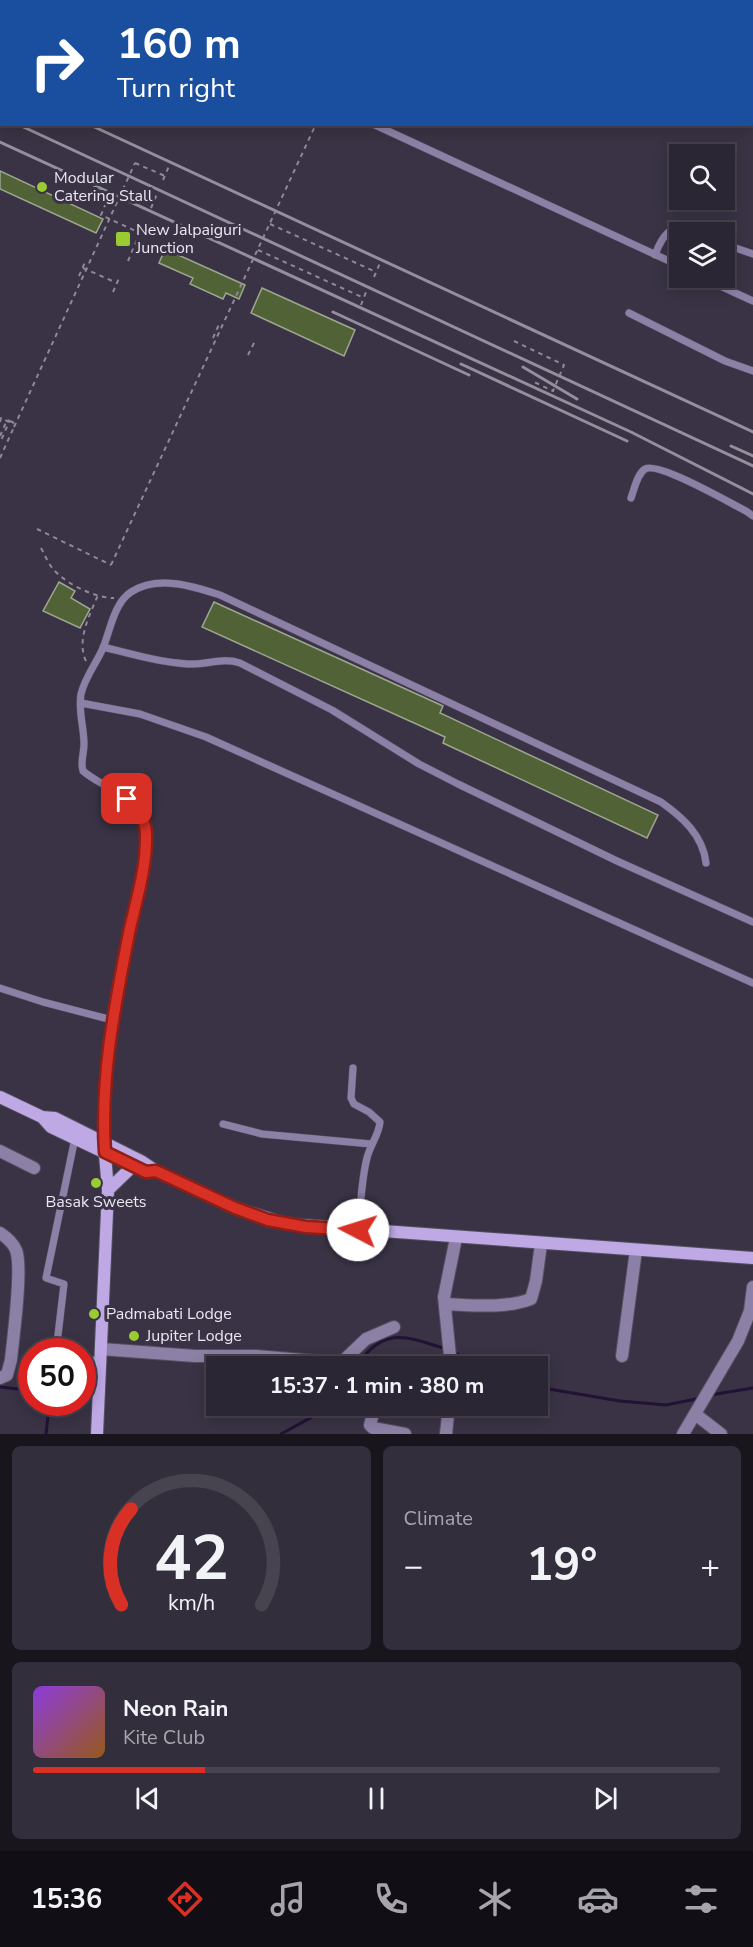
<!DOCTYPE html>
<meta charset="utf-8">
<style>
:root{--surface:#2b2634;--page:#332e3c;--text:#f1f3f6;--muted:#a6a5ac;--line:#47434f;--accent:#d93025}
body{margin:0;font-family:"Nunito Sans",sans-serif;background:var(--page);color:var(--text);height:100vh;display:flex;flex-direction:column;font-size:22px;white-space:nowrap}
*{box-sizing:border-box;margin:0}
p{font-size:20px;color:var(--muted)}
.icon{flex:none;width:33px;height:33px;fill:none;stroke:currentColor;stroke-width:2;stroke-linecap:round;stroke-linejoin:round}
.map{position:relative;height:1434px;overflow:hidden}
.panel{display:flex;flex-direction:column;gap:12px;padding:12px;background:#18151d;flex:1}
.panel>*{flex:none}
.top-card{position:absolute;left:0px;top:0px;width:753px;height:126px;box-shadow:0 3px 15px #0003,0 0 0 2px var(--line);background:#1a4fa0;color:#fff;overflow:hidden}
.fabs{position:absolute;left:669px;top:144px;display:grid;gap:12px}
.fabs a{display:grid;place-items:center;width:66px;height:66px;border-radius:0px;background:var(--surface);box-shadow:0 3px 15px #0003,0 0 0 2px var(--line);font-size:30px}
.speed{position:absolute;left:18px;top:1338px;display:flex;gap:12px;font-size:30px;font-weight:700;text-align:center}
.speed>*{display:grid;place-content:center;width:78px;height:78px;border-radius:50%;background:var(--surface);box-shadow:0 3px 15px #0003,0 0 0 2px var(--line);line-height:1}
.speed .limit{border:9px solid #d22;background:#fff;color:#111}
.pin{position:absolute;display:grid;place-items:center;width:51px;height:51px;color:#fff;margin:-26px;border-radius:12px;box-shadow:0 3px 9px #0006}
.me{position:absolute;width:66px;margin:-33px;rotate:275deg;stroke-linejoin:round;filter:drop-shadow(0 0 4px #0008)}
.turn{display:flex;align-items:center;gap:21px;height:126px;padding:0 18px;font-size:27px}
.turn .icon{width:78px;height:78px;stroke-width:2.5}
.turn b{display:block;font-size:42px;line-height:51px}
.big{font-size:45px;font-weight:700;line-height:1.1}
.panel .widget{flex:1;display:flex;flex-direction:column;justify-content:center;gap:9px;min-width:0;padding:0 21px;border-radius:9px;background:var(--page)}
.panel .dial{align-items:center;gap:0}
.dial svg{height:156px;overflow:visible;fill:none;stroke:var(--line);stroke-width:7;stroke-linecap:round;text-anchor:middle}
.dial text{fill:var(--text);stroke:none}
.song{display:flex;align-items:center;gap:18px}
.cover{width:72px;height:72px;border-radius:9px;background:linear-gradient(135deg,hsl(270 70% 55%),hsl(30 70% 35%))}
.played{height:6px;border-radius:3px;background:linear-gradient(90deg,var(--accent) 25%,var(--line) 25%)}
.keys{display:flex;justify-content:space-around;direction:ltr}
.heat{display:flex;justify-content:space-between;align-items:center;font-size:33px;direction:ltr}
.panel .tiles{flex:1;display:grid;gap:12px;grid-template-columns:1fr 1fr}
.widget:last-child{grid-column:span 2}
.trip{position:absolute;left:206px;top:1356px;width:342px;height:60px;border-radius:0px;background:var(--surface);box-shadow:0 3px 15px #0003,0 0 0 2px var(--line);font-weight:700;line-height:60px;text-align:center}
.menu{display:flex;height:96px;justify-content:space-around;align-items:center;background:#110f15;color:var(--muted)}
.menu .icon{width:42px;height:42px}
.menu .on{color:var(--accent)}
.menu b{font-size:27px;color:var(--text)}
.map>svg:first-child{display:block}
</style>
<div class="map">
<svg width="753" height="1434" viewBox="0 0 753 1434">
<rect width="100%" height="100%" fill="#393345"/>
<g fill="none" stroke-linecap="round" stroke-linejoin="round">
<path stroke="#211236" stroke-width="3" d="M452,1351L479,1366
M357,1366C383,1326 406,1336 446,1349
M0,1387L18,1389L32,1394
M537,1387L620,1401L666,1405L701,1398
M710,1395L753,1388
M45,1402L48,1416L46,1434
M281,1434L323,1411L328,1406"/>
</g>
<path fill="#526237" stroke="#9da690" stroke-width="1.5" d="M0,171L103,219L96,233L0,189Z
M165,249L245,285L239,299L226,293L223,299L190,284L193,278L159,263Z
M262,288L355,330L344,356L251,313Z
M59,582L75,591L71,598L90,609L80,628L43,611Z
M214,602L443,706L440,713L658,815L647,838L443,743L445,737L202,627Z"/>
<g fill="none" stroke-linecap="round" stroke-linejoin="round">
<defs>
<path id="lane" d="M104,0L107,2
M373,124L680,266
M724,244L753,254
M655,255C664,230 675,221 701,232
M703,278L753,301
M629,313L725,361L753,371
M631,498C634,490 637,474 645,469C658,461 730,503 746,511L753,516
M103,647C131,654 159,662 188,664C205,665 224,657 240,663L332,710L419,764L458,784L617,861L753,922
M81,703L140,714L206,737L753,983
M0,988L43,1002L112,1020
M353,1068L351,1098L354,1104L369,1112L380,1122C379,1135 370,1145 367,1158C361,1181 361,1206 358,1230
M223,1124L262,1134L371,1144
M104,1143C105,1102 106,1061 112,1020C118,982 155,846 143,819C131,793 103,788 83,771C80,762 84,754 84,744C84,727 78,711 81,694C85,677 96,664 103,648C110,631 114,603 131,592C158,575 193,586 220,595L661,802C682,817 703,835 706,863
M56,1352L64,1284L46,1278L75,1138
M82,1359L100,1361"/>
<path id="street" d="M749,2V0
M0,1151L34,1168
M0,1233C6,1237 13,1243 16,1250C23,1268 13,1338 11,1360L7,1375L0,1378
M445,1304C472,1305 505,1309 531,1299L536,1281L541,1244
M101,1349L195,1356H256L339,1363L344,1360L366,1339L394,1327
M622,1356L636,1250
M451,1366L444,1297L456,1238
M375,1406L370,1425L373,1428L405,1434
M695,1414L721,1434
M446,1434L449,1406
M683,1434L738,1341L750,1311L753,1287"/>
<path id="secondary" d="M637,0L640,2
M752,51L753,52
M0,1097L42,1117L55,1118L141,1161L156,1171L235,1208L287,1224L753,1258
M42,1117L51,1127L133,1166L146,1172L152,1171
M108,1190L133,1166
M97,1434L108,1190L104,1143"/>
</defs>
<use href="#lane" stroke="#555061" stroke-width="8"/>
<use href="#street" stroke="#555061" stroke-width="14"/>
<use href="#secondary" stroke="#555061" stroke-width="14"/>
<path stroke="#8e8998" stroke-width="2" stroke-dasharray="4.5 4.5" stroke-linecap="butt" d="M374,2V0
M135,163L165,176
M163,180L169,166
M123,190L153,203
M106,203L101,215L140,233
M151,208L157,194
M270,224L376,272
M258,250L364,298
M128,261L145,221
M83,268L117,283
M79,276L86,260
M374,277L380,263
M113,292L120,276
M361,305L366,292
M213,338L220,322
M514,341L564,365L553,391L532,381
M248,355L256,339
M10,421L16,424
M0,422L1,418L9,422L0,443
M0,458L14,427
M37,529L111,565
M41,548C45,555 48,563 53,569C66,584 95,598 114,598
M86,661C76,641 90,614 98,595"/>
<use href="#lane" stroke="#8d80a6" stroke-width="7"/>
<use href="#street" stroke="#8d80a6" stroke-width="12"/>
<use href="#secondary" stroke="#bea9e5" stroke-width="12"/>
<path stroke="#938f9d" stroke-width="3" d="M0,84H2
M0,110L2,111
M17,124L753,466
M88,124L753,432
M0,142L631,432L753,494
M333,312L469,375
M461,364L627,441
M523,367L577,399
M731,446L753,456"/>
<path stroke="#8e8998" stroke-width="2" stroke-dasharray="4.5 4.5" stroke-linecap="butt" d="M14,427L135,163
M0,436L7,420L10,421
M111,565L316,124"/>
</g>
<g fill="none" stroke-linecap="round" stroke-linejoin="round">
<defs>
<path id="route" d="M127,799C137,808 146,819 146,834C147,867 136,901 129,933C115,1005 100,1078 105,1152L146,1172L156,1171L235,1208L268,1220L306,1227L358,1230"/>
</defs>
<use href="#route" stroke="#8d1f18" stroke-width="15"/>
<use href="#route" stroke="#d93025" stroke-width="10"/>
</g>
<g fill="#9bcb32" stroke="#393345" stroke-width="2">
<circle cx="42" cy="187" r="6"/>
<rect x="115" y="231" width="16" height="16" rx="3"/>
<circle cx="96" cy="1183" r="6"/>
<circle cx="94" cy="1314" r="6"/>
<circle cx="134" cy="1336" r="6"/>
</g>
<g text-anchor="middle" dominant-baseline="central" stroke-width="6" stroke-linejoin="round" paint-order="stroke">
<g font-size="16" fill="#eae7f2" stroke="#393345" text-anchor="start">
<text x="54" y="178">Modular<tspan x="54" dy="18">Catering Stall</tspan></text>
<text x="136" y="230">New Jalpaiguri<tspan x="136" dy="18">Junction</tspan></text>
<text x="96" y="1202" text-anchor="middle">Basak Sweets</text>
<text x="106" y="1314">Padmabati Lodge</text>
<text x="146" y="1336">Jupiter Lodge</text>
</g>
</g>
</svg>
<div class="fabs">
<a><svg class="icon" aria-label="search" viewBox="0 0 24 24"><circle cx="10" cy="10" r="6"/><path d="M15 15l6 6"/></svg></a>
<a><svg class="icon" aria-label="layers" viewBox="0 0 24 24"><path d="M12 4l9 5-9 5-9-5zM3 14l9 5 9-5"/></svg></a>
</div>
<div class="speed"><div class="limit">50</div></div>
<div class="pin" style="left:127px;top:799px;background:#d93025"><svg class="icon" aria-label="arrive" viewBox="0 0 24 24"><path d="M6 21V4h12l-3 4 3 4H6"/></svg></div>
<svg class="me" style="left:358px;top:1230px" viewBox="-20 -20 40 40"><circle r="19" fill="#fff"/><path d="M0-13L10 11 0 6-10 11z" fill="#d93025"/></svg>
<div class="trip">15:37 · 1 min · 380 m</div>
<div class="top-card">
<div class="turn"><svg class="icon" aria-label="right" viewBox="0 0 24 24"><path d="M7 20v-9h11M14 6l5 5-5 5"/></svg><div><b>160 m</b>Turn right</div></div>
</div>
</div>
<section class="panel">
<div class="tiles">
<div class="widget dial"><svg viewBox="0 0 100 80">
<path d="M14 69A42 42 0 1 1 86 69"/>
<path d="M14 69A42 42 0 0 1 19 20" stroke="#d93025"/>
<text x="50" y="56" font-size="32" font-weight="700">42</text>
<text x="50" y="72" font-size="11">km/h</text>
</svg></div>
<div class="widget"><p>Climate</p>
<div class="heat"><a>−</a><b class="big">19°</b><a>+</a></div>
</div>
<div class="widget">
<div class="song"><i class="cover"></i><div><b>Neon Rain</b><p>Kite Club</p></div></div>
<div class="played"></div>
<div class="keys"><svg class="icon" aria-label="previous" viewBox="0 0 24 24"><path d="M18 5L8 12l10 7zM5 5v14"/></svg><svg class="icon" aria-label="pause" viewBox="0 0 24 24"><path d="M8 5v14M16 5v14"/></svg><svg class="icon" aria-label="next" viewBox="0 0 24 24"><path d="M6 5l10 7-10 7zM19 5v14"/></svg></div>
</div>
</div>
</section>
<nav class="menu">
<b>15:36</b>
<svg class="icon on" aria-label="directions" viewBox="0 0 24 24"><path d="M12 3l9 9-9 9-9-9zM9 14v-3h6M13 9l2 2-2 2"/></svg>
<svg class="icon" aria-label="music" viewBox="0 0 24 24"><path d="M9 18V5l10-2v13"/><circle cx="6" cy="18" r="3"/><circle cx="16" cy="16" r="3"/></svg>
<svg class="icon" aria-label="phone" viewBox="0 0 24 24"><path d="M5 4h4l2 5-3 2q2 4 5 5l2-3 5 2v4C11 20 4 13 5 4z"/></svg>
<svg class="icon" aria-label="climate" viewBox="0 0 24 24"><path d="M12 3v18M4 7l16 10M4 17L20 7"/></svg>
<svg class="icon" aria-label="car" viewBox="0 0 24 24"><path d="M5 17H2v-5l4-1 3-4h7l3 4 3 1v5h-3M9 17h6M6 11h13"/><circle cx="7" cy="17" r="2"/><circle cx="17" cy="17" r="2"/></svg>
<svg class="icon" aria-label="filters" viewBox="0 0 24 24"><path d="M4 7h16M4 17h16"/><circle cx="9" cy="7" r="2"/><circle cx="15" cy="17" r="2"/></svg>
</nav>
